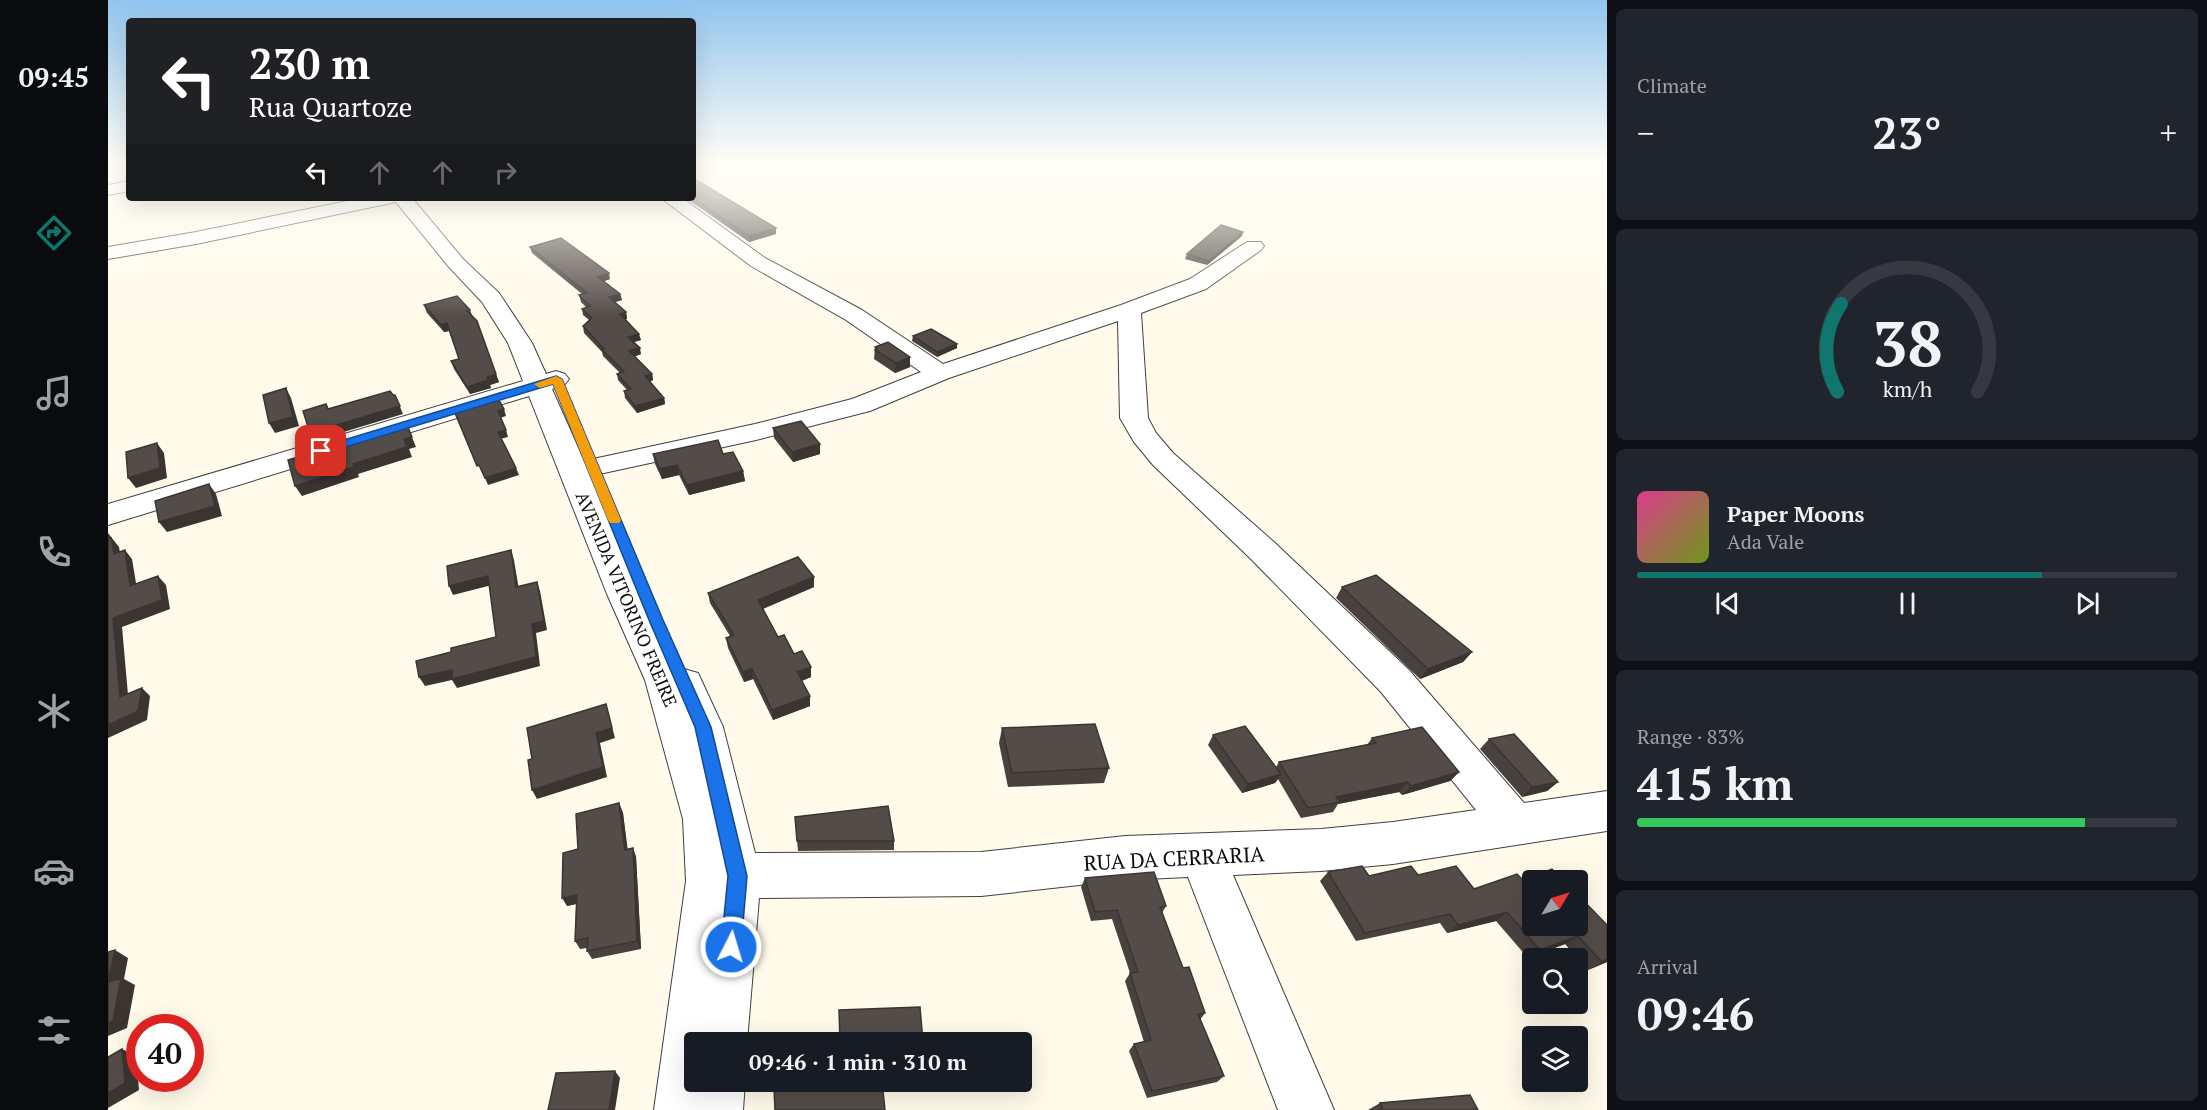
<!DOCTYPE html>
<meta charset="utf-8">
<style>
:root{--surface:#171b24;--page:#20242c;--text:#f1f3f6;--muted:#9ea1a6;--line:#363941;--accent:#0f766e}
body{margin:0;font-family:"PT Serif",serif;background:var(--page);color:var(--text);height:100vh;display:flex;flex-direction:column;font-size:22px;white-space:nowrap}
*{box-sizing:border-box;margin:0}
p{font-size:20px;color:var(--muted)}
.icon{flex:none;width:33px;height:33px;fill:none;stroke:currentColor;stroke-width:2;stroke-linecap:round;stroke-linejoin:round}
.map{position:relative;flex:1;overflow:hidden}
.panel{display:flex;flex-direction:column;gap:9px;padding:9px;background:#0d0f14;width:600px}
.panel>*{flex:none}
.banner{position:absolute;left:18px;top:18px;width:570px;height:183px;border-radius:6px;box-shadow:0 6px 24px #0002;background:#202124;color:#fff;overflow:hidden}
.needle{width:39px;rotate:52deg}
.controls{position:absolute;left:1414px;top:870px;display:grid;gap:12px}
.controls a{display:grid;place-items:center;width:66px;height:66px;border-radius:6px;background:var(--surface);box-shadow:0 6px 24px #0002;font-size:30px}
.speed{position:absolute;left:18px;top:1014px;display:flex;gap:12px;font-size:30px;font-weight:700;text-align:center}
.speed>*{display:grid;place-content:center;width:78px;height:78px;border-radius:50%;background:var(--surface);box-shadow:0 6px 24px #0002;line-height:1}
.speed .limit{border:9px solid #d22;background:#fff;color:#111}
.pin{position:absolute;display:grid;place-items:center;width:51px;height:51px;color:#fff;margin:-26px;border-radius:12px;box-shadow:0 3px 9px #0006}
.me{position:absolute;width:66px;margin:-33px;rotate:5deg;stroke-linejoin:round;filter:drop-shadow(0 0 4px #0008)}
.turn{display:flex;align-items:center;gap:21px;height:126px;padding:0 24px;font-size:27px}
.turn .icon{width:78px;height:78px;stroke-width:2.5}
.turn b{display:block;font-size:42px;line-height:51px}
.lanes{display:flex;align-items:center;height:57px;padding:0 24px;background:#0003;justify-content:center;gap:30px;direction:ltr}
.lanes .off{opacity:.35}
.big{font-size:45px;font-weight:700;line-height:1.1}
.panel .tile{flex:1;display:flex;flex-direction:column;justify-content:center;gap:9px;min-width:0;padding:0 21px;border-radius:9px;background:var(--page)}
.panel .dial{align-items:center;gap:0}
.dial svg{height:156px;overflow:visible;fill:none;stroke:var(--line);stroke-width:7;stroke-linecap:round;text-anchor:middle}
.dial text{fill:var(--text);stroke:none}
.song{display:flex;align-items:center;gap:18px}
.cover{width:72px;height:72px;border-radius:9px;background:linear-gradient(135deg,hsl(330 70% 55%),hsl(80 70% 35%))}
.played{height:6px;border-radius:3px;background:linear-gradient(90deg,var(--accent) 75%,var(--line) 75%)}
.keys{display:flex;justify-content:space-around;direction:ltr}
.heat{display:flex;justify-content:space-between;align-items:center;font-size:33px;direction:ltr}
.charge{height:9px;border-radius:4px;background:linear-gradient(90deg,#34c759 83%,var(--line) 0)}
.trip{position:absolute;left:576px;top:1032px;width:348px;height:60px;border-radius:6px;background:var(--surface);box-shadow:0 6px 24px #0002;font-weight:700;line-height:60px;text-align:center}
main{display:flex;flex:1;min-height:0}
.tabs{display:flex;flex-direction:column;width:108px;justify-content:space-around;align-items:center;background:#090b0e;color:var(--muted)}
.tabs .icon{width:42px;height:42px}
.tabs .on{color:var(--accent)}
.tabs b{font-size:27px;color:var(--text)}
.map>svg:first-child{display:block}
</style>
<main>
<nav class="tabs">
<b>09:45</b>
<svg class="icon on" aria-label="directions" viewBox="0 0 24 24"><path d="M12 3l9 9-9 9-9-9zM9 14v-3h6M13 9l2 2-2 2"/></svg>
<svg class="icon" aria-label="music" viewBox="0 0 24 24"><path d="M9 18V5l10-2v13"/><circle cx="6" cy="18" r="3"/><circle cx="16" cy="16" r="3"/></svg>
<svg class="icon" aria-label="phone" viewBox="0 0 24 24"><path d="M5 4h4l2 5-3 2q2 4 5 5l2-3 5 2v4C11 20 4 13 5 4z"/></svg>
<svg class="icon" aria-label="climate" viewBox="0 0 24 24"><path d="M12 3v18M4 7l16 10M4 17L20 7"/></svg>
<svg class="icon" aria-label="car" viewBox="0 0 24 24"><path d="M5 17H2v-5l4-1 3-4h7l3 4 3 1v5h-3M9 17h6M6 11h13"/><circle cx="7" cy="17" r="2"/><circle cx="17" cy="17" r="2"/></svg>
<svg class="icon" aria-label="filters" viewBox="0 0 24 24"><path d="M4 7h16M4 17h16"/><circle cx="9" cy="7" r="2"/><circle cx="15" cy="17" r="2"/></svg>
</nav>
<div class="map">
<svg width="1499" height="1110" viewBox="0 0 1499 1110">
<rect width="100%" height="100%" fill="#fffaea"/>
<g fill="none" stroke-linecap="round" stroke-linejoin="round">
<defs>
<path id="minor" d="M21,181V191L0,195V185Z
M254,198H304L355,259L391,293L424,343L438,374L448,371L457,374L461,379L457,384L444,389L476,461L647,424L744,399L813,372L738,320L643,266L553,198H574L657,258L754,310L835,364L1013,305L1082,279L1139,242H1153L1156,246L1153,250L1098,289L1033,313L1040,418L1048,433L1065,453L1167,543L1301,670L1416,803L1499,791V831L1285,864L1213,871L1125,875L1226,1110H1170L1080,877L1017,880L873,896L651,898L639,1042H586V1082H637L635,1110H546L578,881L575,819L537,680L499,594L421,396L0,525V504L415,381L400,343L374,302L341,267L288,202L88,244L0,259V247L88,232ZM1010,321L1012,418L1026,442L1045,465L1143,559L1273,692L1368,810L1285,822L1213,829L1017,836L873,852L647,853L615,727L590,673L576,669L570,670L533,594L482,476L648,440L762,411L841,378Z"/>
</defs>
<use href="#minor" stroke="#3f3f3f" stroke-width="2"/>
<use href="#minor" fill="#fff" fill-rule="evenodd"/>
</g>
<path fill="#48413e" d="M578,198H585L668,234L641,242Z
M1134,236L1099,265L1077,259L1079,254Z
M422,247L502,279L496,281L512,294L514,300L507,302L518,312L519,319H517L533,340L526,342L533,354L527,356L544,374L545,380L542,382L556,398L557,404L529,413L517,398L516,391L519,390L510,380L509,374L512,373L495,356L494,352L476,333L475,326L481,320L475,315L474,309L478,307L473,302L471,295L474,294L424,253Z
M316,305L362,310L391,382L382,385L383,388L362,394L346,369L343,361L351,359L341,331L336,332L319,313Z
M805,336L849,348L829,357L804,341Z
M767,347L802,357V367L787,373L766,359Z
M665,428L712,444V454L685,462L666,438Z
M545,454H615L635,471L637,481L581,495L571,475L554,479L547,464Z
M706,587L655,609L670,637L686,654L703,677L694,681L702,696V706L665,720L645,679L636,682L620,648L618,638L622,636L602,603L600,593Z
M1234,587L1364,652L1355,662L1312,679L1228,598Z
M894,728L1001,768L996,783L900,787L891,743Z
M1105,735L1168,767L1171,762L1259,745L1264,738L1351,772L1342,781L1294,795L1291,792L1230,804L1225,812L1193,818L1170,779L1167,783L1134,793L1100,745Z
M1381,739L1450,782L1439,791L1414,797L1372,749Z
M511,803L515,813L519,849L525,848L528,857L533,949L484,959L479,951V948L472,949L467,941L468,904L459,906L470,849Z
M687,817L786,841V850L690,851Z
M1220,872L1261,876L1310,875L1366,889L1415,880L1470,926L1499,962L1480,970L1457,944L1420,958L1388,921L1339,933L1332,923L1248,941L1212,881Z
M977,878L1058,906L1054,913L1075,968L1097,1013L1092,1020L1116,1076L1109,1082L1039,1098L1021,1051L1026,1044L1036,1042L1017,981L1022,973L1004,919L983,921L973,887Z
M1272,1103L1370,1110H1260Z"/>
<path fill="#3b3532" d="M668,228V234L641,242V236Z
M1135,232L1134,236L1099,265L1101,261Z
M501,273L502,279L491,283L490,277Z
M512,294L514,300L503,303L501,297Z
M518,312L519,319L514,320L512,314Z
M339,323L341,331L336,332L333,325Z
M531,334L533,340L522,343L520,337Z
M849,344V348L829,357V352Z
M532,348L533,354L523,358L521,351Z
M802,357V367L787,373L788,363Z
M388,374L391,382L382,385L383,388L362,394L359,387L379,377Z
M544,374L545,380L539,383L537,376Z
M178,388L183,398L191,426L167,433L161,423Z
M287,395L295,414L206,441L202,433Z
M556,398L557,404L529,413L527,406Z
M396,409L398,416L392,418L390,411Z
M299,425L308,447L301,449L304,457L250,474L251,477L194,496L187,486L245,464L296,439Z
M398,430L400,437L392,439L390,432Z
M49,443L56,453L59,478L28,488L20,478Z
M712,444V454L685,462L684,452Z
M569,465L571,475L554,479L552,469Z
M408,468L411,475L380,485L377,478Z
M635,471L637,481L581,495L579,485Z
M101,484L108,494L114,516L59,532L51,522Z
M0,533L11,547L14,563L6,554L0,540Z
M17,550L24,559L30,595L22,586Z
M403,550L406,560L412,596L408,587Z
M50,576L58,585L62,609L14,627L21,706L12,697L5,618Z
M380,576L384,585L345,595L341,586Z
M706,577V587L651,610L650,600Z
M429,582L432,591L439,630L428,633L432,666L349,688L344,680L317,686L311,677L424,624Z
M1364,652L1355,662L1312,679L1320,669Z
M703,667V677L690,682L689,672Z
M644,669L645,679L636,682L635,672Z
M34,688L42,696L39,720L0,738V725Z
M702,696V706L665,720L664,710Z
M498,704L507,738L492,743L499,777L429,799L424,790Z
M1351,772L1342,781L1294,795L1303,786Z
M1173,774L1167,783L1134,793L1140,784Z
M1300,782L1291,792L1230,804L1232,802L1228,797Z
M1450,782L1439,791L1414,797L1424,787Z
M511,803L515,813L521,859L517,850Z
M525,848L528,857L533,949L529,941Z
M469,895L473,903L459,906L454,898Z
M1399,912L1388,921L1339,933L1350,925Z
M1470,936L1457,944L1420,958L1432,950Z
M7,950L20,958L16,979L27,985L19,1028L0,1036V982Z
M1499,959V962L1480,970L1494,962Z
M14,1049L28,1056L31,1090L0,1108V1093Z
M507,1071L512,1078L507,1110H501Z"/>
<path fill="#544c48" stroke="#3b3532" stroke-width="1.5" d="M585,178L668,228L641,236L585,198Z
M1113,225L1135,232L1101,261L1079,254Z
M453,238L501,273L490,277L512,294L501,297L518,312L512,314L531,334L520,337L532,348L521,351L544,374L537,376L556,398L527,406L516,391L523,389L509,374L516,371L493,349H496L475,326L484,318L474,309L482,306L471,295L479,293L422,247Z
M349,296L362,310L359,311L369,321L388,374L379,377L380,380L359,387L343,361L351,359L339,323L333,325L316,305Z
M823,329L849,344L829,352L805,336Z
M780,342L802,357L788,363L767,350L769,349L767,347Z
M178,388L185,417L161,423L155,395Z
M282,391L285,395H287L292,406L202,433L195,411L218,404L220,409Z
M391,400L396,409L390,411L398,430L390,432L408,468L377,478L371,465L369,466L347,413Z
M693,421L712,444L684,452L665,428Z
M299,425L304,437L296,439L299,447L245,464L246,467L187,486L180,460Z
M610,440L615,454L625,452L635,471L579,485L569,465L552,469L545,454Z
M49,443L52,468L20,478L18,452Z
M101,484L107,506L51,522L47,501Z
M3,538L6,554L17,550L22,586L50,576L54,600L5,618L12,697L34,688L30,711L0,725V539Z
M403,550L408,587L429,582L436,621L424,624L428,657L344,679V670L311,677L308,661L343,652V648L388,637L380,576L341,586L339,566Z
M690,557L706,577L650,600L670,637L676,635L686,654L694,651L703,667L689,672L702,696L664,710L644,669L635,672L618,638L626,635L600,593Z
M1268,575L1364,652L1320,669L1234,587Z
M498,704L504,728L488,733L495,767L424,790L420,760L424,759L419,728Z
M987,724L1001,768L904,773L894,728Z
M1137,726L1173,774L1140,784L1105,735Z
M1314,727L1351,772L1303,786L1300,782L1228,797L1232,802L1200,808L1171,762L1268,743L1264,738Z
M1406,734L1450,782L1424,787L1381,739Z
M511,803L517,850L525,848L529,941L479,951L480,938L467,941L469,895L454,898L455,853L470,849L468,814Z
M780,806L786,841H689L687,817Z
M1254,866L1261,876L1303,866L1310,875L1348,866L1366,889L1409,874L1415,880L1444,869L1455,880H1425V926H1470V895L1499,925V959L1494,962L1470,936L1432,950L1399,912L1350,925L1342,914L1257,933L1220,872Z
M1046,872L1058,906L1052,907L1075,968L1081,967L1097,1013L1090,1014L1116,1076L1044,1091L1026,1044L1043,1040L1022,973L1030,972L1009,910L987,912L977,878Z
M7,950L0,982L13,978L5,1021L0,1023V952Z
M812,1007L815,1042H732L731,1010Z
M14,1049L17,1083L0,1093V1057Z
M507,1071L501,1110H440L448,1073Z
M707,1082H774L777,1110H667L666,1088Z
M1362,1095L1370,1110H1275L1272,1103Z"/>
<linearGradient id="sky" x2="0" y2="1"><stop stop-color="#91c5ee"/><stop offset="0.51" stop-color="#fffdf6"/><stop offset="1" stop-color="#fffdf6" stop-opacity="0"/></linearGradient>
<rect width="1499" height="317" fill="url(#sky)"/>
<path fill="#1a73e8" stroke="#114b97" stroke-width="1.5" d="M448,376L454,379L555,620L603,727L639,876L633,947L630,954L623,957L616,954L613,947L620,876L587,727L541,620L445,384L218,453L213,454L208,451L209,448Z"/>
<path fill="#f59e0b" d="M448,376L454,379L513,520L511,523H502L500,520L445,384L432,388L426,384Z"/>
<g text-anchor="middle" dominant-baseline="central" stroke-width="6" stroke-linejoin="round" paint-order="stroke">
<g font-size="18" fill="#0c0c0c" stroke="#fff">
<text transform="translate(519 599) rotate(67)">AVENIDA VITORINO FREIRE</text>
</g>
<g font-size="21" fill="#0c0c0c" stroke="#fff">
<text transform="translate(1066 858) rotate(-3)">RUA DA CERRARIA</text>
</g>
</g>
</svg>
<div class="controls">
<a><svg class="needle" viewBox="-14 -14 28 28"><path d="M0-13l5 13h-10z" fill="#e53935"/><path d="M0 13l5-13h-10z" fill="#9ea1a6"/></svg></a>
<a><svg class="icon" aria-label="search" viewBox="0 0 24 24"><circle cx="10" cy="10" r="6"/><path d="M15 15l6 6"/></svg></a>
<a><svg class="icon" aria-label="layers" viewBox="0 0 24 24"><path d="M12 4l9 5-9 5-9-5zM3 14l9 5 9-5"/></svg></a>
</div>
<div class="speed"><div class="limit">40</div></div>
<div class="pin" style="left:213px;top:451px;background:#d93025"><svg class="icon" aria-label="arrive" viewBox="0 0 24 24"><path d="M6 21V4h12l-3 4 3 4H6"/></svg></div>
<svg class="me" style="left:623px;top:947px" viewBox="-20 -20 40 40"><circle r="17" fill="#1a73e8" stroke="#fff" stroke-width="3"/><path d="M0-11L8 9 0 5-8 9z" fill="#fff"/></svg>
<div class="trip">09:46 · 1 min · 310 m</div>
<div class="banner">
<div class="turn"><svg class="icon" aria-label="left" viewBox="0 0 24 24"><path d="M17 20v-9H6M10 6l-5 5 5 5"/></svg><div><b>230 m</b>Rua Quartoze</div></div>
<div class="lanes"><svg class="icon" aria-label="left" viewBox="0 0 24 24"><path d="M17 20v-9H6M10 6l-5 5 5 5"/></svg><svg class="icon off" aria-label="ahead" viewBox="0 0 24 24"><path d="M12 20V5M6 11l6-6 6 6"/></svg><svg class="icon off" aria-label="ahead" viewBox="0 0 24 24"><path d="M12 20V5M6 11l6-6 6 6"/></svg><svg class="icon off" aria-label="right" viewBox="0 0 24 24"><path d="M7 20v-9h11M14 6l5 5-5 5"/></svg></div>
</div>
</div>
<section class="panel">
<div class="tile"><p>Climate</p>
<div class="heat"><a>−</a><b class="big">23°</b><a>+</a></div>
</div>
<div class="tile dial"><svg viewBox="0 0 100 80">
<path d="M14 69A42 42 0 1 1 86 69"/>
<path d="M14 69A42 42 0 0 1 16 24" stroke="#0f766e"/>
<text x="50" y="56" font-size="32" font-weight="700">38</text>
<text x="50" y="72" font-size="11">km/h</text>
</svg></div>
<div class="tile">
<div class="song"><i class="cover"></i><div><b>Paper Moons</b><p>Ada Vale</p></div></div>
<div class="played"></div>
<div class="keys"><svg class="icon" aria-label="previous" viewBox="0 0 24 24"><path d="M18 5L8 12l10 7zM5 5v14"/></svg><svg class="icon" aria-label="pause" viewBox="0 0 24 24"><path d="M8 5v14M16 5v14"/></svg><svg class="icon" aria-label="next" viewBox="0 0 24 24"><path d="M6 5l10 7-10 7zM19 5v14"/></svg></div>
</div>
<div class="tile"><p>Range · 83%</p><b class="big">415 km</b><div class="charge"></div></div>
<div class="tile"><p>Arrival</p><b class="big">09:46</b></div>
</section>
</main>
